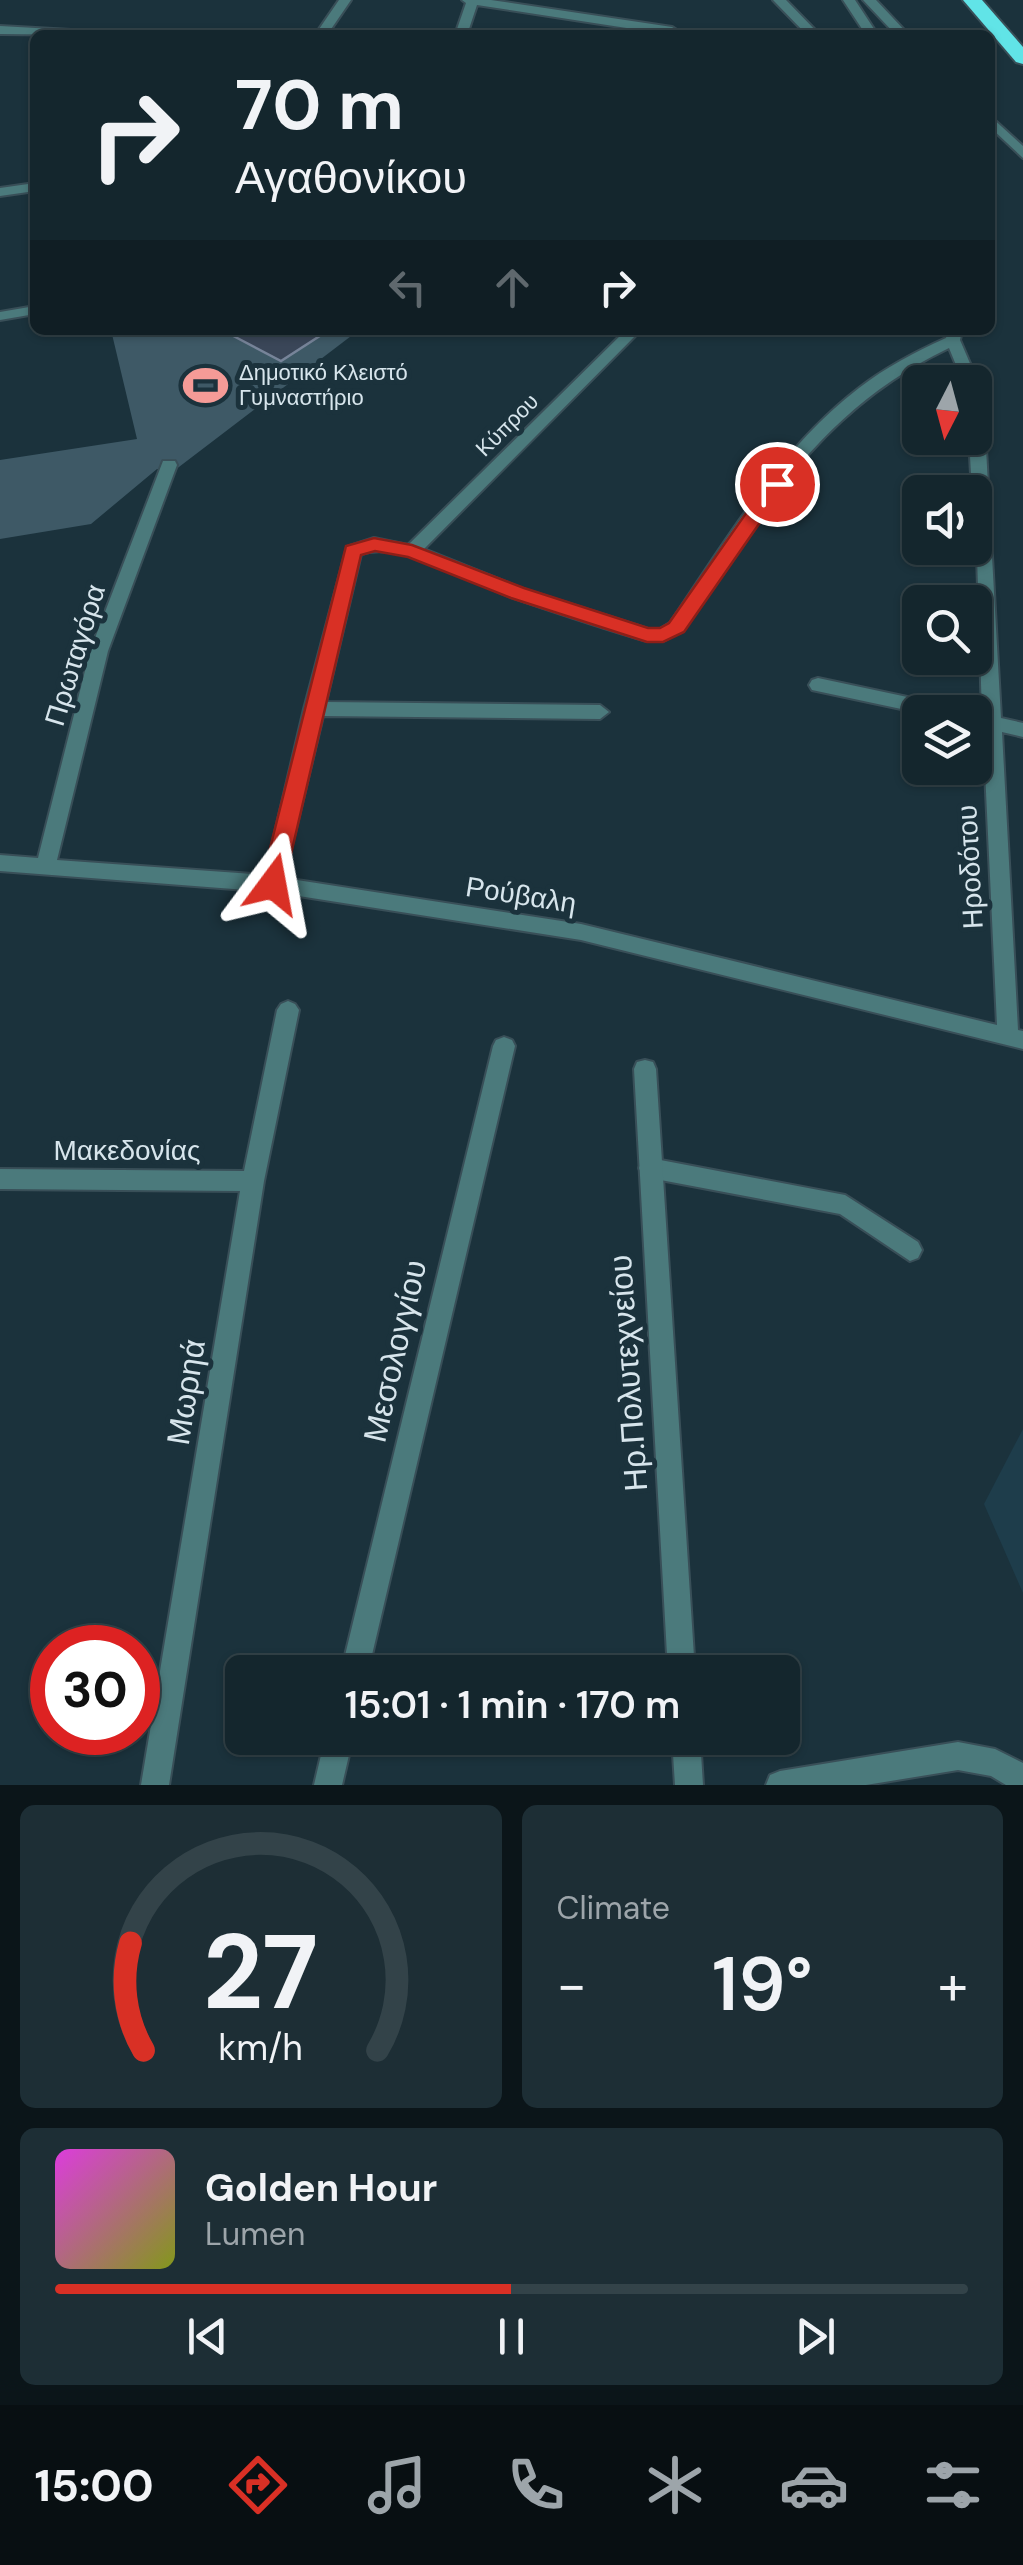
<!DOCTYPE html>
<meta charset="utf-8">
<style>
:root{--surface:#14262d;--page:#1d2e35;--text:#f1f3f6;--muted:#9da5aa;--line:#334349;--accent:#d93025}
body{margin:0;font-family:"DM Sans",sans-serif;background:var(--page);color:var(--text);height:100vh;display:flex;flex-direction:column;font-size:38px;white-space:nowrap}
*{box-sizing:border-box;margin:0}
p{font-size:32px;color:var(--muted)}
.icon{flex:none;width:55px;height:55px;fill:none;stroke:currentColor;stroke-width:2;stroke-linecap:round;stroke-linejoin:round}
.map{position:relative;height:1785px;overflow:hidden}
.side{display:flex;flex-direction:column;gap:20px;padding:20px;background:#0b1519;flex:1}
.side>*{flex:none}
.hud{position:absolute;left:30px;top:30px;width:965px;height:305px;border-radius:15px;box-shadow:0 2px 8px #0004,0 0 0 2px var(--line);background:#14262d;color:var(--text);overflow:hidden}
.needle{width:65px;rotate:186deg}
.fabs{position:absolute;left:902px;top:365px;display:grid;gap:20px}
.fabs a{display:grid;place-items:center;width:90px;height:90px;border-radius:15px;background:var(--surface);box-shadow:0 2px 8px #0004,0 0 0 2px var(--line);font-size:50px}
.speed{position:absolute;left:30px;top:1625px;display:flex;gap:20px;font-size:50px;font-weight:700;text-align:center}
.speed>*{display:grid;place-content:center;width:130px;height:130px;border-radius:50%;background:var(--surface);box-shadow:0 2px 8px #0004,0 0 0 2px var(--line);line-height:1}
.speed .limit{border:15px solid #d22;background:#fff;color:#111}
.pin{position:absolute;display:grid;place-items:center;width:85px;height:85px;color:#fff;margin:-42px;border:5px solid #fff;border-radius:50%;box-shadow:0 2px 10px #0007}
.me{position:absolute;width:110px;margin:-55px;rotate:13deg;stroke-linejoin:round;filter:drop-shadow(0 0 8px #0008)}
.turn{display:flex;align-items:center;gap:35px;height:210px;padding:0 40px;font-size:45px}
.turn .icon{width:130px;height:130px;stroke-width:2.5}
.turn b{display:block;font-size:70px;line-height:85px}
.lanes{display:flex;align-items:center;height:95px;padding:0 40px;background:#0003;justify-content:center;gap:50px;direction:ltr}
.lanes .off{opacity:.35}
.big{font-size:75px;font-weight:600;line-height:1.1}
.side .widget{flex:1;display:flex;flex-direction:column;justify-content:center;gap:15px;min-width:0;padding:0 35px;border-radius:15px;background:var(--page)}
.side .dial{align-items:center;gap:0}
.dial svg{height:260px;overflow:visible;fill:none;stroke:var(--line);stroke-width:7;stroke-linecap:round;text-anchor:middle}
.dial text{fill:var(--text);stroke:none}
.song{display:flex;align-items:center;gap:30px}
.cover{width:120px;height:120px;border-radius:15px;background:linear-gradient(135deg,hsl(300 70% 55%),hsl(70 70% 35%))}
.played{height:10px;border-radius:5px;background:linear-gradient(90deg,var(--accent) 50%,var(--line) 50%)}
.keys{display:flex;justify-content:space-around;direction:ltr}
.heat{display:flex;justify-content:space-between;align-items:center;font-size:55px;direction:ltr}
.side .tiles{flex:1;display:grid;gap:20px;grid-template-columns:1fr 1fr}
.widget:last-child{grid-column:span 2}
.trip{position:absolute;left:225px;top:1655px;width:575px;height:100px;border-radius:15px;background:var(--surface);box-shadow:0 2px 8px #0004,0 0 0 2px var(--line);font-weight:600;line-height:100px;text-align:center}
.tabs{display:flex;height:160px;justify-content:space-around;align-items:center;background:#080f12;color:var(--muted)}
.tabs .icon{width:70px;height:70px}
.tabs .current{color:var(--accent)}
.tabs b{font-size:45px;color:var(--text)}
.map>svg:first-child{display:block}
</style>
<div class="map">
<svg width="1023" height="1785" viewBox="0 0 1023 1785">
<rect width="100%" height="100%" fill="#1b323c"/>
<path fill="#1e3d4b" d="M1023,1429V1593L984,1504Z"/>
<path fill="#3e5966" d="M111,330H359L175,470L157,469L91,524L0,539V460L137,439Z"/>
<path fill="#3a4658" stroke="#778499" stroke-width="2.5" d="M222,330H329L281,361Z"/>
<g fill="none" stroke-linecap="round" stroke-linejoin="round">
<defs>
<path id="service" d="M339,0H351L327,35H315Z
M650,1158L845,1195L918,1242L922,1250L918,1258L910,1261L840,1214L650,1178L642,1175L639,1168L642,1161Z"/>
<path id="minor" d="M462,0H491L672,27L678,31L672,35L477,5L467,35H455L466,3Z
M773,0H786L820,35H807Z
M35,183V191L0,196V188Z
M35,306V314L0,320V312Z
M626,330H641L424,549L523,589L648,629H660L670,623C726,541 779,449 859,388C886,367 915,352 946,338L948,330H962L960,340L978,382L975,385V382H963L949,348C817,411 760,515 682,631L663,641H647C602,628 558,613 514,598C473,584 403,540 361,554L326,702L600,705L609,712L600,719L323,716L284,878L581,924L997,1025L983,728L975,726V714H982L975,492H972L969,438H975V390L983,395L1001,718L1023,723V737L1002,732L1018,1030L1023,1031V1049L581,940L273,892L0,871V855L38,858L90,651L163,461H175L177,465L108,651L57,860L265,875L304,709L347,547L374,538L408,545Z
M818,678L945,705L954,712L920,713L812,690L809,685L812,680Z
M288,1001L295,1004L299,1010L264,1181L169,1785H141L240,1191L0,1189V1169L244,1171L277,1010L281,1004Z
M504,1037L512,1040L515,1046L368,1672H341L493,1046L496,1040Z
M645,1060L653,1062L656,1069L695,1672H668L634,1069L637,1062Z
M325,1738H353L342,1785H314Z
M672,1738H700L703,1785H675Z"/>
<path id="tertiary" d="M843,0H855L878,35H866Z
M863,0H876L909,35H896Z
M0,26L89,31L95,35L0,34Z
M990,116L1023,146V158L990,127Z
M958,1742L995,1749L1023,1763V1785H1006L991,1776L958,1770L866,1785H766L770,1775L780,1771Z"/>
<path id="motorway" d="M963,0H982L1023,47V64L1016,62Z"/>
</defs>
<use href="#service" stroke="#394f58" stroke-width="4"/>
<use href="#minor" stroke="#394f58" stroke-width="4"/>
<use href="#tertiary" stroke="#394f58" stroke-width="4"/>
<use href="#motorway" stroke="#394f58" stroke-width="4"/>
<use href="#service" fill="#4b7a7c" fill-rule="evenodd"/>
<use href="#minor" fill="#4b7a7c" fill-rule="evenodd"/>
<use href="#tertiary" fill="#4b7a7c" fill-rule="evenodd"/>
<use href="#motorway" fill="#61e4e7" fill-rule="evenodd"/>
</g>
<path fill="#d93025" stroke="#8d1f18" stroke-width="2.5" d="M777,478L786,484L784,488L684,632L663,642H647L511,598L408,557L375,551L361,555L284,884L281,891H265L261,884L346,546L374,538L412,545L524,588L648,628H660L669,623L770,479Z"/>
<defs>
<symbol id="stadium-bare" viewBox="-9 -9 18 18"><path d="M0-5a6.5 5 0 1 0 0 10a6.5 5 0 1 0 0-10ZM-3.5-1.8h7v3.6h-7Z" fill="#f59b97" stroke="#1b323c" stroke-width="2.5" paint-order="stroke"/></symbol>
</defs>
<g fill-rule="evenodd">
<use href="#stadium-bare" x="174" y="354" width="63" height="63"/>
</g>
<g text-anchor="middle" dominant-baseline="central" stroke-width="10" stroke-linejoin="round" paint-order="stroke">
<g font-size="22" fill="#d7e5ec" stroke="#1b323c" text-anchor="start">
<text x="239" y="372">Δημοτικό Κλειστό<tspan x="239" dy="25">Γυμναστήριο</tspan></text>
</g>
<g font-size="22" fill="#d7e5ec" stroke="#1b323c">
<text transform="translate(507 425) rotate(-45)">Κύπρου</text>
</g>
<g font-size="28" fill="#d7e5ec" stroke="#1b323c">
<text transform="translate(75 655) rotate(-73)">Πρωταγόρα</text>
<text transform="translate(970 867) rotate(-93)">Ηροδότου</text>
<text transform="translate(521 895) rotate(9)">Ρούβαλη</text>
<text x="127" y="1150">Μακεδονίας</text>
</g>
<g font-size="32" fill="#d7e5ec" stroke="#1b323c">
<text transform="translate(395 1351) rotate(-77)">Μεσολογγίου</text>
<text transform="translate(628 1373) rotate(-94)">Ηρ.Πολυτεχνείου</text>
<text transform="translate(186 1392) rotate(-81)">Μωρηά</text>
</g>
</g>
</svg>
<div class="fabs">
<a><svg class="needle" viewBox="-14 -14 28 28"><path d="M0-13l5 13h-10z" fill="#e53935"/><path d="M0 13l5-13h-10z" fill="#9da5aa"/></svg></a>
<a><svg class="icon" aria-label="sound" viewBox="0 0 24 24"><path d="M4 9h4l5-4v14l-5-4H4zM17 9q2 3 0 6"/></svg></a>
<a><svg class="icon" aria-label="search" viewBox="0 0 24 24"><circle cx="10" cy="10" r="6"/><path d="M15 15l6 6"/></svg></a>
<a><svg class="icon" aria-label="layers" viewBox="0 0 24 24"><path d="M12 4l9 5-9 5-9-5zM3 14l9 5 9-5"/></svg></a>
</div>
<div class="speed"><div class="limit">30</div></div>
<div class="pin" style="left:777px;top:484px;background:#d93025"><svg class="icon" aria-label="arrive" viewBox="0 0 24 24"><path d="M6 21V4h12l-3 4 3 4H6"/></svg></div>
<svg class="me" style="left:273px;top:884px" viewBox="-20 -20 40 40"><path d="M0-17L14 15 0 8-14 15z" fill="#d93025" stroke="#fff" stroke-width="4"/></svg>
<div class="trip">15:01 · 1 min · 170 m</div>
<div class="hud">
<div class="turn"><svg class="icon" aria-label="right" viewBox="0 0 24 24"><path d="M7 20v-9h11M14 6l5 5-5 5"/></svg><div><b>70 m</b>Αγαθονίκου</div></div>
<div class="lanes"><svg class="icon off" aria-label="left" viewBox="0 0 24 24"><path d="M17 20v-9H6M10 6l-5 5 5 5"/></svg><svg class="icon off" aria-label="ahead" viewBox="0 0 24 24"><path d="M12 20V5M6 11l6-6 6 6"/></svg><svg class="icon" aria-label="right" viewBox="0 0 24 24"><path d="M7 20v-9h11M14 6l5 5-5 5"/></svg></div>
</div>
</div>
<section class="side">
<div class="tiles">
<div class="widget dial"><svg viewBox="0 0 100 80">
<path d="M14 69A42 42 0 1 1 86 69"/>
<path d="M14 69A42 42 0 0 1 10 36" stroke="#d93025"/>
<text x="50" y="56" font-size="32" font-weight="700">27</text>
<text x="50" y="72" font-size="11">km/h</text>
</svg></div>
<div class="widget"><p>Climate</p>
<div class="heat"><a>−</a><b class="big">19°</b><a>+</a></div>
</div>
<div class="widget">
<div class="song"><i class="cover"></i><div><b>Golden Hour</b><p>Lumen</p></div></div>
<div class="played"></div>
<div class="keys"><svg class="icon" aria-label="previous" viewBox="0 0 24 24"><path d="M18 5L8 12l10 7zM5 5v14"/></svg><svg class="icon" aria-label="pause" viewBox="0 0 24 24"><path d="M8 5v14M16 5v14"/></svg><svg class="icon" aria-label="next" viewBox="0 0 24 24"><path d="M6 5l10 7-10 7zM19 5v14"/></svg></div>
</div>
</div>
</section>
<nav class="tabs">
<b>15:00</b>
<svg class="icon current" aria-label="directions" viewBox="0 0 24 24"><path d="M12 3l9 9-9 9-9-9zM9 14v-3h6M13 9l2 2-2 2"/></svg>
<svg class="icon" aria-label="music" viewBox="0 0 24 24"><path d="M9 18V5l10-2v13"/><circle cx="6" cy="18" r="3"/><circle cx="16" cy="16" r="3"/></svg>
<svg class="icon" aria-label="phone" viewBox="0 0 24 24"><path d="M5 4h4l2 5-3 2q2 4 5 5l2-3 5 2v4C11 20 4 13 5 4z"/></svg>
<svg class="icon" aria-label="climate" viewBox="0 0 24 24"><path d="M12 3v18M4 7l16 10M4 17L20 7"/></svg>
<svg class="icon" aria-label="car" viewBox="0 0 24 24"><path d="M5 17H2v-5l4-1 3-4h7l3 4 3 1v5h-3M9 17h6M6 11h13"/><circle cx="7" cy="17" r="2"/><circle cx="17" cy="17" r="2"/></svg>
<svg class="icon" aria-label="filters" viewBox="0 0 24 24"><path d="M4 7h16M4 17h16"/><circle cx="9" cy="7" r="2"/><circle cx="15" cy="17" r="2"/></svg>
</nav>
